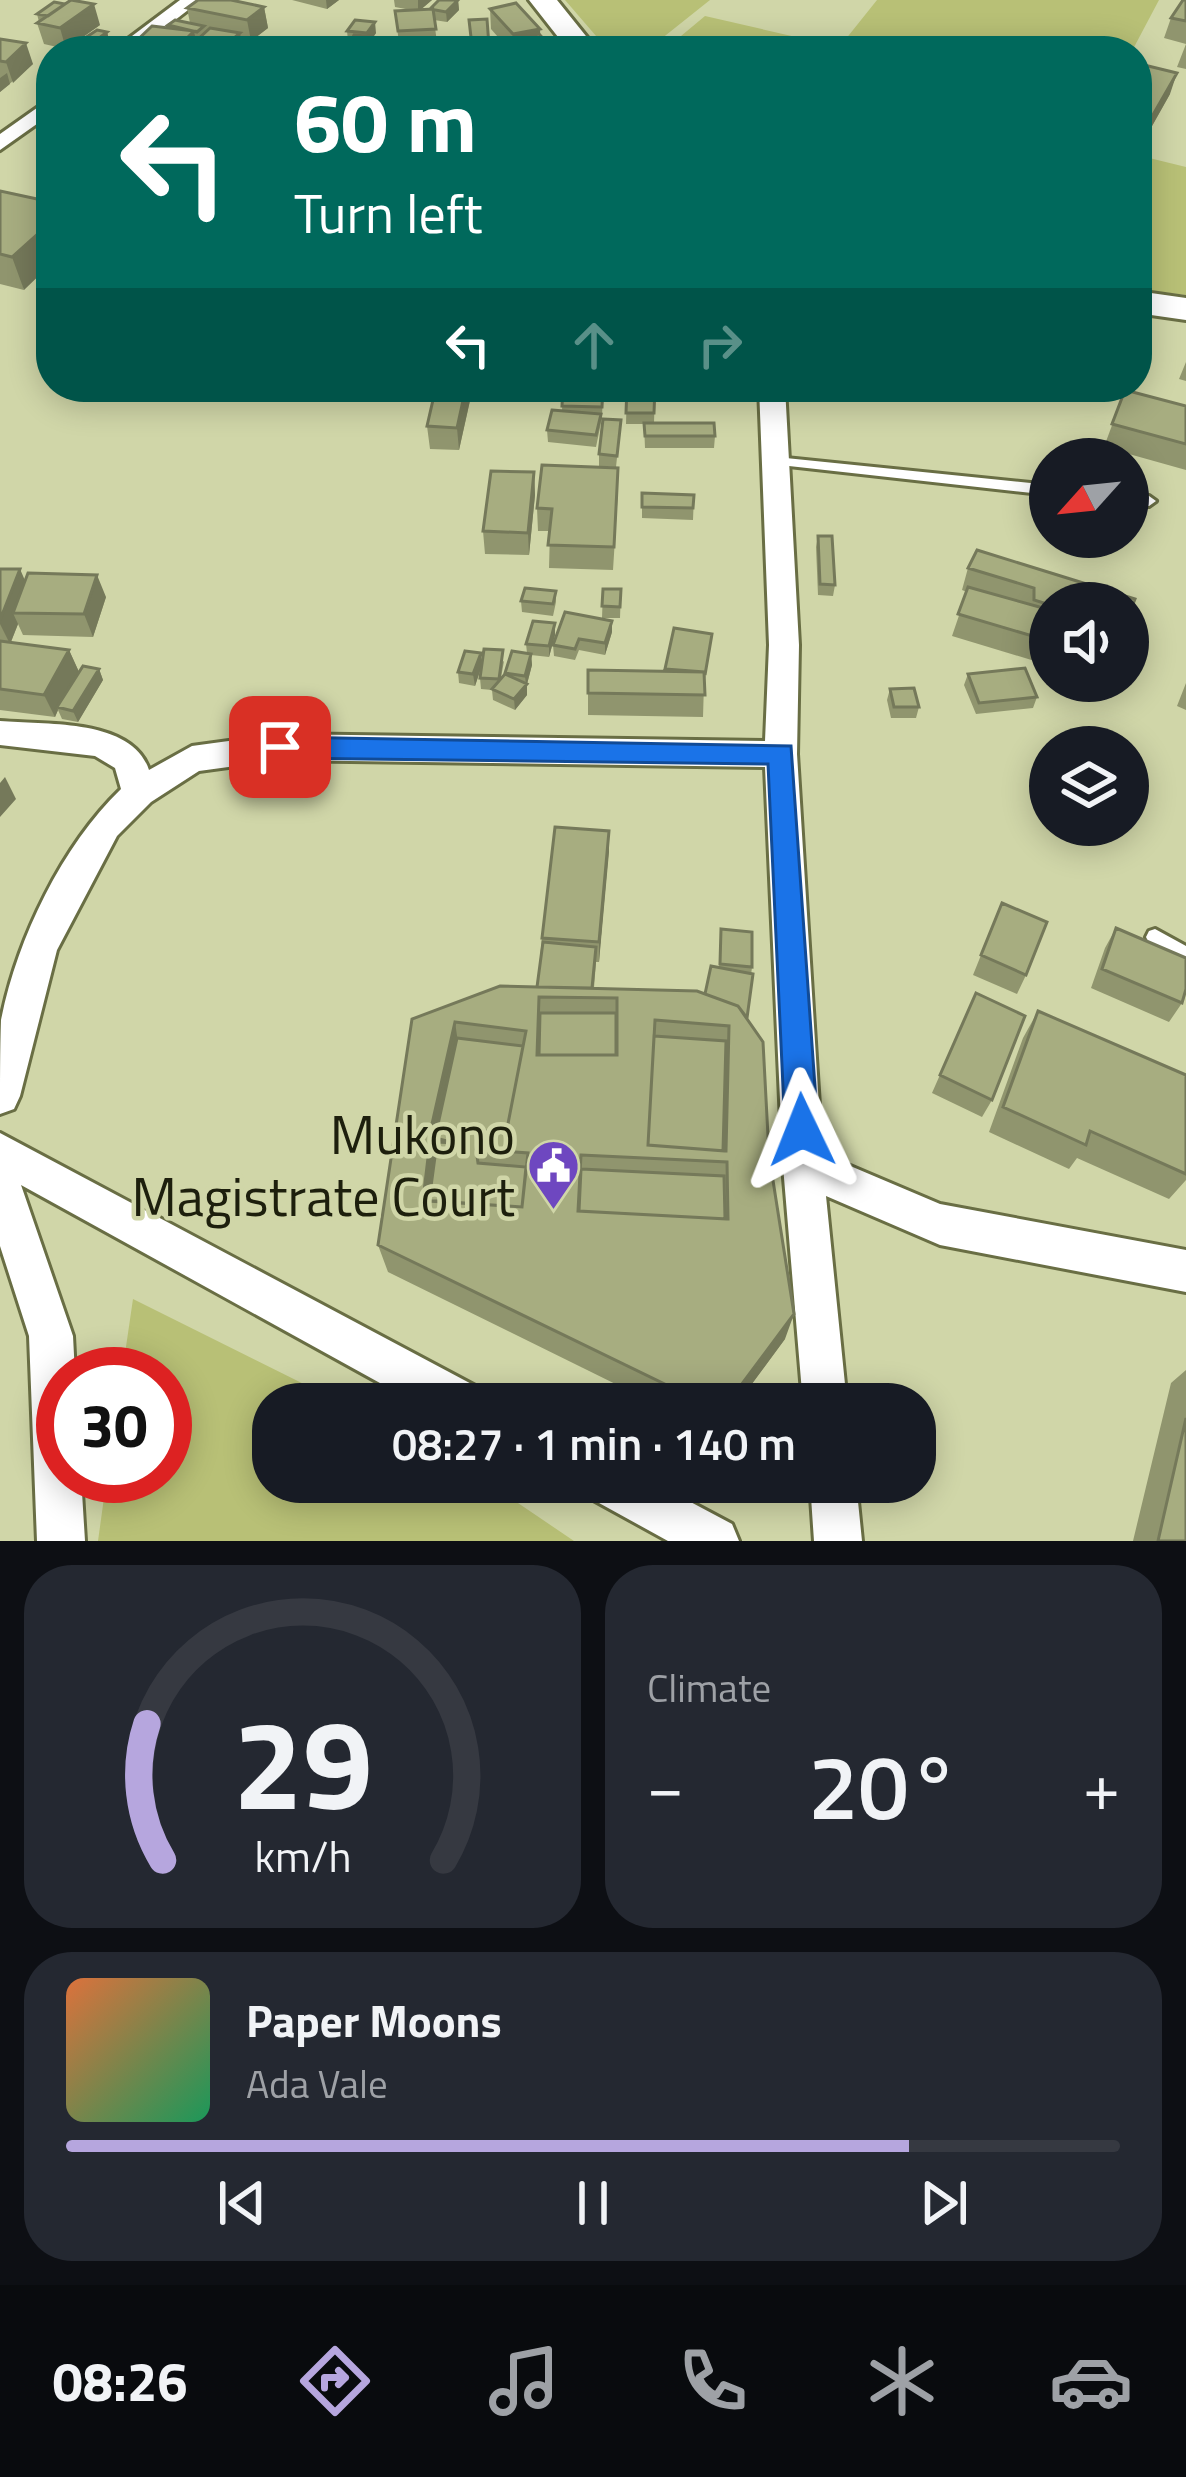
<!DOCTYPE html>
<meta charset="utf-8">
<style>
:root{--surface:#171b24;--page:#242831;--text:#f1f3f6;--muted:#9ea1a6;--line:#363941;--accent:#b6a6de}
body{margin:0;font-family:"Titillium Web",sans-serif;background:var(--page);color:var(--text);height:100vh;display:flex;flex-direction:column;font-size:45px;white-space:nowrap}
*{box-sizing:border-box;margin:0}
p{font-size:39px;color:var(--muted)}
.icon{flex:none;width:66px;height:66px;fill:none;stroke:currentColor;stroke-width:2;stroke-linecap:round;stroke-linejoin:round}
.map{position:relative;height:1541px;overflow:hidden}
.side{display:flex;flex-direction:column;gap:24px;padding:24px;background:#0d0f14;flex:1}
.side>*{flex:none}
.top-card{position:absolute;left:36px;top:36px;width:1116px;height:366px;border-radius:48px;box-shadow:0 6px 30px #0003;background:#00695c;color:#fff;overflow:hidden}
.needle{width:78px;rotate:243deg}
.controls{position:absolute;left:1029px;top:438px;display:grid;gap:24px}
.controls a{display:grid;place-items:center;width:120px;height:120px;border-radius:50%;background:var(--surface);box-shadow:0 6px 30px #0003;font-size:60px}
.speed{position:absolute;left:36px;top:1347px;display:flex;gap:24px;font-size:60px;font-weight:700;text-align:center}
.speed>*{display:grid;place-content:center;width:156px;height:156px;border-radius:50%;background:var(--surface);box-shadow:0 6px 30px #0003;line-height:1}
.speed .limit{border:18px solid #d22;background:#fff;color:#111}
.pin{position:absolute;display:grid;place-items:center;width:102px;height:102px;color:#fff;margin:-51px;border-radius:24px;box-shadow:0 6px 18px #0006}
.me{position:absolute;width:132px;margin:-66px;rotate:358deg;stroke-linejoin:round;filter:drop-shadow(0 0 9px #0008)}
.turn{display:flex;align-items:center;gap:42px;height:252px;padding:0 60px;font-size:54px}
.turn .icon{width:156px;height:156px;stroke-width:2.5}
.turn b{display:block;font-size:84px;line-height:102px}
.lanes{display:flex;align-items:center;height:114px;padding:0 60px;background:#0003;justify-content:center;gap:60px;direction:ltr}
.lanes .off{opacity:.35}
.big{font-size:90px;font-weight:600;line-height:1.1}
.side .widget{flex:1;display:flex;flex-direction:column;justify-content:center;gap:18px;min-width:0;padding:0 42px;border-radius:48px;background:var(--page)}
.side .dial{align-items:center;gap:0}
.dial svg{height:312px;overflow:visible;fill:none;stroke:var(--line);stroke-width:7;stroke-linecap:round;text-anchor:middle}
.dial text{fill:var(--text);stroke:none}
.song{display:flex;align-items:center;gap:36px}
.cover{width:144px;height:144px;border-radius:18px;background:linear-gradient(135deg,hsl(20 70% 55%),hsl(150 70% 35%))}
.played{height:12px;border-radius:6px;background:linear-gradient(90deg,var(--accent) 80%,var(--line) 80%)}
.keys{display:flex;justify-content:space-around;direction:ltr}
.heat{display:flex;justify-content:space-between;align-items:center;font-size:66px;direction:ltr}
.side .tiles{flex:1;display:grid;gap:24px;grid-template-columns:1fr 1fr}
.widget:last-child{grid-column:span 2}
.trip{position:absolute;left:252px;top:1383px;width:684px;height:120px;border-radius:48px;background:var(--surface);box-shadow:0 6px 30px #0003;font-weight:600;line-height:120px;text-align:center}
.dock{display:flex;height:192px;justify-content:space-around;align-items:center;background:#090b0e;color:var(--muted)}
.dock .icon{width:84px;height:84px}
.dock .on{color:var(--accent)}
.dock b{font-size:54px;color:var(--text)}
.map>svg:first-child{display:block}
</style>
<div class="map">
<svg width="1186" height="1541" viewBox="0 0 1186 1541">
<rect width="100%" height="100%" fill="#d0d6a8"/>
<path fill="#b8c076" d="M565,0H710L646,51H609Z
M877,0H1159L1132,51H888L845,40Z
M705,16L857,51H663Z
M1137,155L1186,167V295L1137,289Z
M133,1299L344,1404H273V1482H487L574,1541H98L107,1476H165V1374H122Z"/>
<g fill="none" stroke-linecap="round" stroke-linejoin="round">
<defs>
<path id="service" d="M776,457L1050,485V495L771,464V458Z
M1128,494L1149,496L1156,501L1149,506L1128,504Z
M1155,929L1186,946V963L1149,943L1146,937L1149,931Z"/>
<path id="minor" d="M180,0H201L135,51H112Z
M51,98V114L0,150V134Z
M759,387H785L799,645L797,754L822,1154L940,1204L1186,1250V1292L940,1245L826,1196L847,1404H803L783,1166L765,767L280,760L199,771L151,802L117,836L57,950L20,1096L14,1109L0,1114C0,1084 0,1049 1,1020C17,939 62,846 121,789L115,768L95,756L0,745V721C45,725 132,718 149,770L192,746L280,734L765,741L769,645Z
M0,1133L479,1388L485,1404H418L21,1185L73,1336L75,1374H63V1476H81L85,1541H37L29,1336L0,1246Z
M583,1482H653L732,1524L739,1541H668L590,1498Z
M810,1482H856L862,1541H814Z"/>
<path id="secondary" d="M529,0H557L598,51H569Z
M1137,291L1186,298V320L1137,313Z"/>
</defs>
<use href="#service" stroke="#696e44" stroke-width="6"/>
<use href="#minor" stroke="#696e44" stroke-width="6"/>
<use href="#secondary" stroke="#696e44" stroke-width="6"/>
<use href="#service" fill="#fff" fill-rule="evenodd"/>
<use href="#minor" fill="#fff" fill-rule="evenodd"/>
<use href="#secondary" fill="#fff" fill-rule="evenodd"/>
</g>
<path fill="#90956e" d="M292,0H339L327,9Z
M394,0H432L420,10L430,9L458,0L459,10L447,22L434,20L438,50L400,51L395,11L411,10L395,7Z
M1186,0V69L1177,67L1186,44L1164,38L1171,18Z
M264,7L268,28L251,41L241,39L242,44L235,50L127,51L169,28L168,25L190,23L187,8Z
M490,9L540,35L505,49V45L491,29Z
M37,14L100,25L66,49L44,44L37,23L39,22Z
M487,19L489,51H472L469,20Z
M347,31L376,33L369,43L368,51H348L351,42L348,41Z
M107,32L110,43L99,51H82L79,42Z
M0,39L33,64L0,92Z
M1137,69L1170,94L1143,142L1137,140Z
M0,191L24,290L0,284Z
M1186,362V381L1179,379Z
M436,387H473L459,450L430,449L427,426Z
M563,387H603L602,418L596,447L548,442L547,430L562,411Z
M627,387H655L654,423L715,436L714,448H645L644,424H626Z
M1125,390L1186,406V470L1104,447Z
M621,420L616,467L599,466V454Z
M534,472L535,495L529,555L485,554L483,531Z
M618,491L613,570L549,568L550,531H538L537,508Z
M642,493L694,495L693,520L642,518Z
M818,536L835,585L833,596L818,595L816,547Z
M968,568L1135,599L1128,617V603H1050V630L1038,662L952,636L967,592L962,590Z
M0,569L25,580L106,597L93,637L23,635L18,624L11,642L69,650L79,672L99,669L103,680L78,722L62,719L58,710L55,717L0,710Z
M603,589H621L620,618H602Z
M556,591V602L553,616L522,612L521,601Z
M555,623V635L549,657L531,655L532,665L527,684V695L515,710L493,700L492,690L481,689L480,678L504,661L501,678L527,653L526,644Z
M674,628L711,645L704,684L703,717L588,715V670L665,671Z
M612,632L605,655L579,650L575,660L554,656L553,645Z
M482,665L475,686L459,683L458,672Z
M968,674L1037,697L1033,708L976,714L964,685Z
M1186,683V710L1177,706Z
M890,689L919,707L916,718H891L887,700Z
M609,831L599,962H596L594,988L705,994L719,968L721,929L752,967L746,1019L769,1155L785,1339L737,1404H656L388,1272L378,1245L412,1019L537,987L542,938Z
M1002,903L1026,975L1017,994L973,975Z
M1116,928L1182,1003L1169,1022L1091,988L1105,948Z
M976,993L992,1100L982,1117L932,1093Z
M1038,1011L1186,1075V1180L1169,1199L1077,1158L1069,1169L989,1132L1023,1038Z
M1186,1370V1541H1133L1171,1383Z"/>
<path fill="#75795a" d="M326,0H339L327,9Z
M418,0H432L418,12Z
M458,0L459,10L447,22L446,12Z
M94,4L100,25L66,49L60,28Z
M264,7L268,28L251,41L247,20Z
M375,22L376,33L369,43L368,51H363L367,33Z
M540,29L541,50L514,51L513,34Z
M194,31L198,51H177V48Z
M107,32L110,43L99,51H92L90,45Z
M240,33L242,44L235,50L233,39Z
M26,43L33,64L13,83L6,62Z
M7,73L10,84L0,92V78Z
M1177,73L1170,94L1143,142L1150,120Z
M51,222V264L24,290L12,257Z
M466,387H473L459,450L457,428Z
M534,472L535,495L529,555L528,533Z
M20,569L30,592L13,613L18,624L10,644L0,624V620Z
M97,575L106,597L93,637L84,614Z
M612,621V632L605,655V643Z
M555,623V635L549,657V646Z
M69,650L79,672L57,707L58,710L55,717L44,695Z
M481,653L482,665L475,686L473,674Z
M531,654L532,665L527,684V695L515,710L514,699L526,685L525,676Z
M99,669L103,680L78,722L73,711Z
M5,777L16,799L0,817V783Z
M609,831V852L599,962V942Z
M455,1022L460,1056L435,1138L439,1155L433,1214L423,1200L432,1124Z
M794,1314L785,1339L737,1404H727Z"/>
<path fill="#a7ad80" stroke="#75795a" stroke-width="3" fill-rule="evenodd" d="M71,0L94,4L60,28L37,23Z
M198,0H231L264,7L247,20L187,8Z
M439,0H458L446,12L430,9Z
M1183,0H1186V21L1171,18Z
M54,2L65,4L48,16L37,14Z
M516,3L540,29L513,34L490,9Z
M433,9L436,29L398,31L395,11Z
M487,19L489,46H472L469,20Z
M175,20L204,26L197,32L168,25Z
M355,20L375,22L367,33L347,31Z
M152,26L194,31L177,48L153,45L146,51L127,50Z
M210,28L240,33L233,39L196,41Z
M97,30L107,32L90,45L79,42Z
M539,34L552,48L537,51H493L511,47L505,41Z
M354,35L368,36L363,49L348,48Z
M0,39L26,43L6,62L0,61Z
M1140,64L1177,73L1150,120L1137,117V69Z
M0,191L51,202V222L12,257L0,254Z
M436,387H466L457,428L427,426Z
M563,387H603L602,407L562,406Z
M627,387H655L654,413H626Z
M1125,390L1186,406V444L1112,424Z
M552,410L601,414L596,435L547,430Z
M603,419L621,420L617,456L599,454Z
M644,423H714L715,436H645Z
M542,465L618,468L614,547L548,545L552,509L537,508Z
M491,471L534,472L528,533L483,531Z
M642,493L694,495L693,508L642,507Z
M818,536H832L835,585L820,584Z
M977,550L1135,599L1129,614L1128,603H1092L1072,597L1070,603H1050V605L1034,600V588L968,568Z
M0,569H20L0,620Z
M28,573L97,575L84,614L13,613Z
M968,587L1050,610V629L1046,640L958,614Z
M525,588L556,591L553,604L521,601Z
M603,589H621L620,607L602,606Z
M565,612L612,621L605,643L579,639L575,649L553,645Z
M533,621L555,623L549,646L526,644Z
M674,628L712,634L705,675L704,672L665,669Z
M0,641L69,650L44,695L0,689Z
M484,649L503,650L499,679L480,678Z
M465,651L481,653L473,674L458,672Z
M512,651L531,654L525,676L505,673Z
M83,666L99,669L73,711L57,707Z
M1025,668L1037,697L979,703L968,674Z
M588,670L704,672L705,695L588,693Z
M505,674L527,684L514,699L492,689Z
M914,688L919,707H894L890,689Z
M555,827L609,831L599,942L542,938Z
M1002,903L1047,922L1026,975L981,955Z
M1116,928L1186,958V989L1182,1003L1102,969Z
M721,929L752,932V967L720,964Z
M543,942L596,947L592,988L537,987Z
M711,966L753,974L747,1018L738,1006L705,994Z
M500,986L697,991L738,1006L763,1042L769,1155L794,1314L727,1404H706L378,1245L412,1019ZM539,997L617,998V1055H537ZM655,1020L729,1026L726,1151L648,1145ZM455,1022L526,1031L506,1134L479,1130L476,1149L528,1153L522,1207L423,1200L432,1124ZM581,1155L727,1162L728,1219L578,1211Z
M976,993L1025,1016L992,1100L940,1075Z
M1038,1011L1186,1075V1174L1090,1131L1086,1145L1003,1107Z
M540,1013H616V1055H539Z
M654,1036L726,1041L723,1151L648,1145Z
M457,1038L523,1046L506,1134L479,1130L476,1149L478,1163L526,1167L522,1207L429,1201L437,1142L455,1143L435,1138Z
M581,1169L724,1176L725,1219L579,1211Z
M1186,1418V1541H1158Z"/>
<path fill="#1a73e8" stroke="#114b97" stroke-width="3" d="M280,737L791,746L818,1130L814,1141L802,1145L790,1141L785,1130L768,764L280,758L266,747Z"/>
<defs>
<symbol id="civic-pin" viewBox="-11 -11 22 30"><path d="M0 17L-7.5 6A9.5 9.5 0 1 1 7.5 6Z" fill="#6e47c0" stroke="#d0d6a8"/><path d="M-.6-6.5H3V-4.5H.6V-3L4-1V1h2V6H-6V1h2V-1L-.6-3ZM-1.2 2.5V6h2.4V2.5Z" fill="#fff"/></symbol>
</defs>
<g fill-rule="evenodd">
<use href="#civic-pin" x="524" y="1136" width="59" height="81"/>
</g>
<g text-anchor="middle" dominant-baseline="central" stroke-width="9" stroke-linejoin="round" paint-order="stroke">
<g font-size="54" fill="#1d1f0d" stroke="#d0d6a8" text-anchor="end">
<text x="515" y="1134">Mukono<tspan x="515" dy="62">Magistrate Court</tspan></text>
</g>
</g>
</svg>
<div class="controls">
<a><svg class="needle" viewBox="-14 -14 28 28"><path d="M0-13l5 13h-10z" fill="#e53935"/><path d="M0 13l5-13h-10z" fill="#9ea1a6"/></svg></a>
<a><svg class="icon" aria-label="sound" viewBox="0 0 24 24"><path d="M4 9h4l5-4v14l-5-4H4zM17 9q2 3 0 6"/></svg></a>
<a><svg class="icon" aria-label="layers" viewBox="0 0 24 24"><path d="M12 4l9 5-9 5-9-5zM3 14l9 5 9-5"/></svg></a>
</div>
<div class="speed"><div class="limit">30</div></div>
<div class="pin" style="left:280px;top:747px;background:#d93025"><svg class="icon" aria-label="arrive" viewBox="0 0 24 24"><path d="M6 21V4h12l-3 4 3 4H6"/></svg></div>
<svg class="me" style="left:802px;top:1130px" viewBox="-20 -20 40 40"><path d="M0-17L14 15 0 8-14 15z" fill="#1a73e8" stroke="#fff" stroke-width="4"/></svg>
<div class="trip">08:27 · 1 min · 140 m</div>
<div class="top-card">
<div class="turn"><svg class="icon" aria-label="left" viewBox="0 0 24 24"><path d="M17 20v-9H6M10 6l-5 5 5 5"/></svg><div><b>60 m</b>Turn left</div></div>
<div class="lanes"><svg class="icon" aria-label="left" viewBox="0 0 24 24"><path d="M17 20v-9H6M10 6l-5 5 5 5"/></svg><svg class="icon off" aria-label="ahead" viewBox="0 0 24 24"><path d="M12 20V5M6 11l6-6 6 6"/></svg><svg class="icon off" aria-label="right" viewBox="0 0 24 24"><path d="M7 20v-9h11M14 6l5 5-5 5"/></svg></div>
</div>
</div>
<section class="side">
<div class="tiles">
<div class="widget dial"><svg viewBox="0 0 100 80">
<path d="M14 69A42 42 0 1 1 86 69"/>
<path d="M14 69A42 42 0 0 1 10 34" stroke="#b6a6de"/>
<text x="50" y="56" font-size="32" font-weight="700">29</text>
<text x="50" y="72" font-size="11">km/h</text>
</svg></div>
<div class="widget"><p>Climate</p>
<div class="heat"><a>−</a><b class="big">20°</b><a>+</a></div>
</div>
<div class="widget">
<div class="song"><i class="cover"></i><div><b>Paper Moons</b><p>Ada Vale</p></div></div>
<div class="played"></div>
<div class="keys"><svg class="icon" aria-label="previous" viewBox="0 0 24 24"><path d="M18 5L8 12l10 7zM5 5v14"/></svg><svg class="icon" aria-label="pause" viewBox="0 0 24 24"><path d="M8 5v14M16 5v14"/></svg><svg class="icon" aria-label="next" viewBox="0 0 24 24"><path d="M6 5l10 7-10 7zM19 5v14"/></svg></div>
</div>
</div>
</section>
<nav class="dock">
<b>08:26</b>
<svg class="icon on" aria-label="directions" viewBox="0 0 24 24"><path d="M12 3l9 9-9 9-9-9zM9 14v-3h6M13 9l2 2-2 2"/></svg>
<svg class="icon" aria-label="music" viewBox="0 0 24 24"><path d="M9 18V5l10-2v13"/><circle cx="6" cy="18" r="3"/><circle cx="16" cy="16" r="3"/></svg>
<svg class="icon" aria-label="phone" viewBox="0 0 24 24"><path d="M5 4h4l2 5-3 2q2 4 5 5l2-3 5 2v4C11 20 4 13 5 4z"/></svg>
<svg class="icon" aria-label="climate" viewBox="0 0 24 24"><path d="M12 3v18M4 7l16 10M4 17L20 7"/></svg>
<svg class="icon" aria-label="car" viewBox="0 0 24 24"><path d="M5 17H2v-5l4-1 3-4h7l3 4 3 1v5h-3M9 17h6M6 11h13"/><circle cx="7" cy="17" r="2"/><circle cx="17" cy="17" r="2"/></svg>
</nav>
